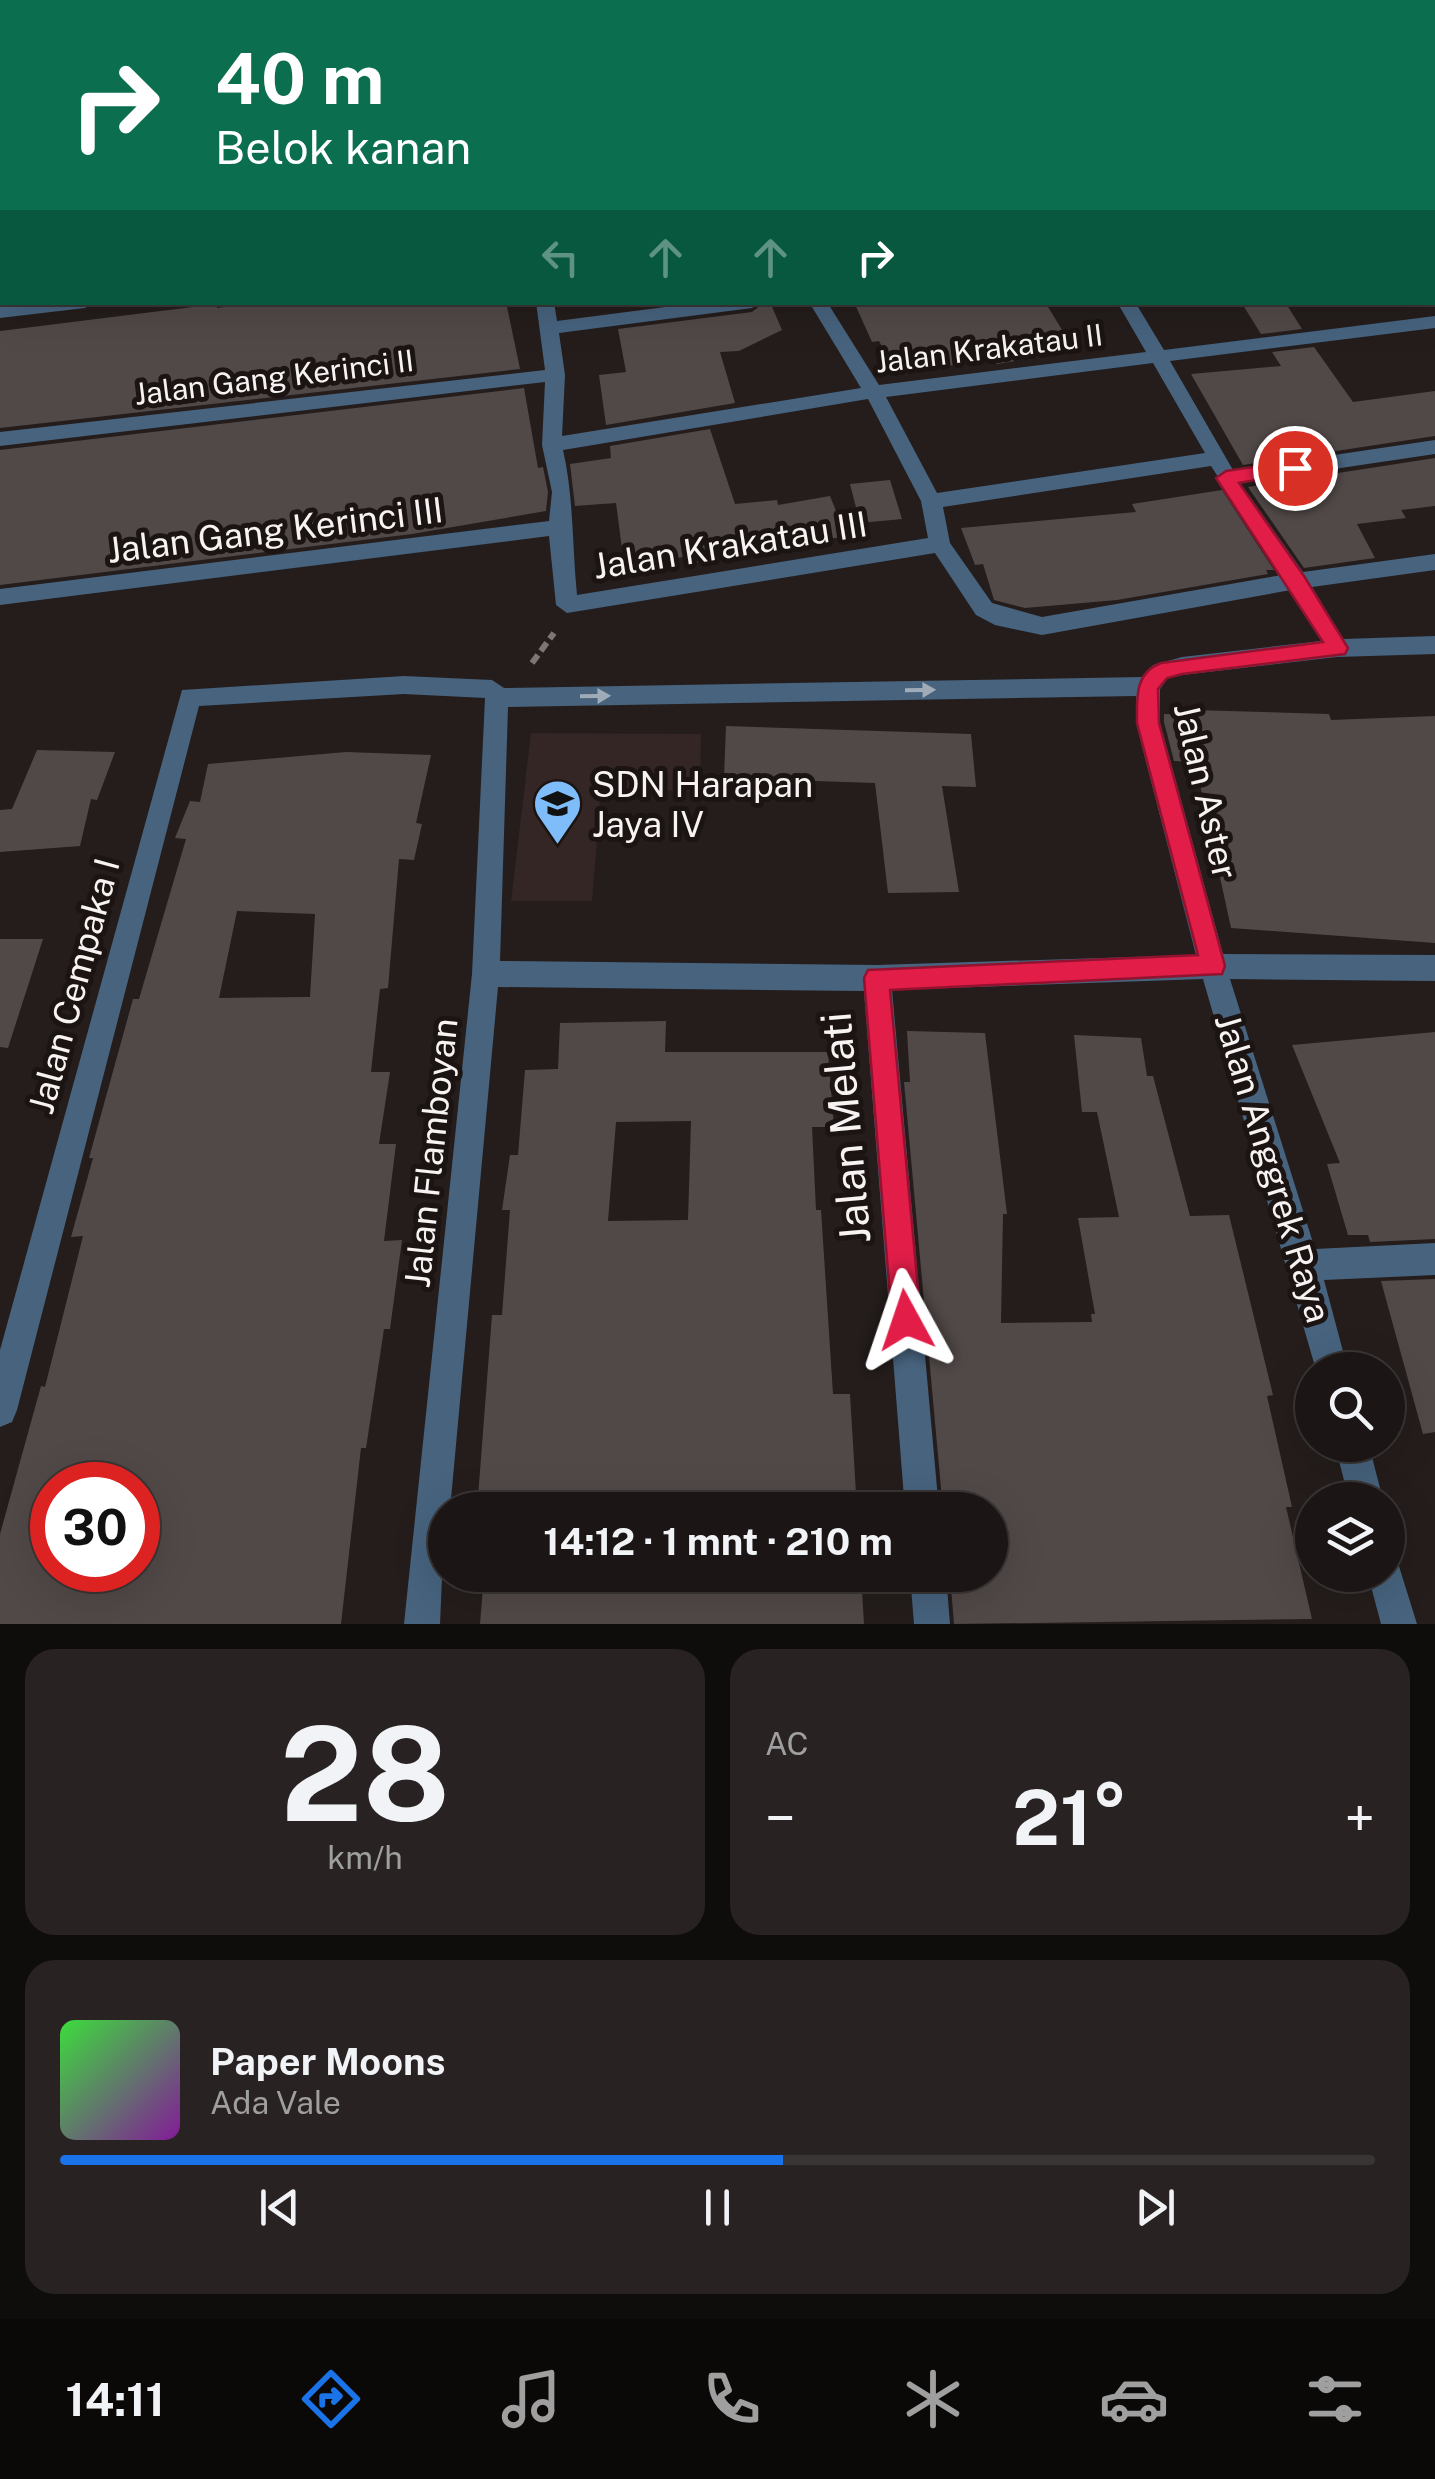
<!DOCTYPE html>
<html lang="id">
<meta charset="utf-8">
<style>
:root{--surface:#1b1615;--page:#282322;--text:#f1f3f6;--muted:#a09fa0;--line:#393534;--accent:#1a73e8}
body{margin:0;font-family:"Public Sans",sans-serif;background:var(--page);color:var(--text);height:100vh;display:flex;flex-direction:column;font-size:38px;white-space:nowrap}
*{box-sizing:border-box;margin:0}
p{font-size:32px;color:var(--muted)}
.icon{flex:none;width:55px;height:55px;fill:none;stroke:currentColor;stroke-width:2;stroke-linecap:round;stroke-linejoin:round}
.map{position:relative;height:1624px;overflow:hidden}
.side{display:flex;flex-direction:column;gap:25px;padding:25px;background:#0f0c0c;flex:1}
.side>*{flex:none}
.hud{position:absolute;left:0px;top:0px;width:1435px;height:305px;box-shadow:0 10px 40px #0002,0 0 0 2px var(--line);background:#0b6e4f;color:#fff;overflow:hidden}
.fabs{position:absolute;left:1295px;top:1352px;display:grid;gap:20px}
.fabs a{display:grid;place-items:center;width:110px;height:110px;border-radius:50%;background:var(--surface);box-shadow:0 10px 40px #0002,0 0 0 2px var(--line);font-size:50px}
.speed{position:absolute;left:30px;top:1462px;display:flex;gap:20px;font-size:50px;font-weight:700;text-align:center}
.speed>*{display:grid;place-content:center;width:130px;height:130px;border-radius:50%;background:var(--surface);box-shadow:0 10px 40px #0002,0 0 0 2px var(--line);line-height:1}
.speed .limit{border:15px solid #d22;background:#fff;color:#111}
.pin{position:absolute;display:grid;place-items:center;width:85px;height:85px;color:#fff;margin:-42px;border:5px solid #fff;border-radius:50%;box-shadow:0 2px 10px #0007}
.me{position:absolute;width:110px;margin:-55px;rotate:355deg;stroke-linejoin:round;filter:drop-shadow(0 0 8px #0008)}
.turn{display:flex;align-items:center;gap:35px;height:210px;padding:0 50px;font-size:45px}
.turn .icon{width:130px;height:130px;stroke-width:2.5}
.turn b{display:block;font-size:70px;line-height:85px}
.lanes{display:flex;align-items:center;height:95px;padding:0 50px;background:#0003;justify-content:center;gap:50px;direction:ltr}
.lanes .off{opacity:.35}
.big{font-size:75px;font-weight:700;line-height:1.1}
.side .card{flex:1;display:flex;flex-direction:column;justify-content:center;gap:15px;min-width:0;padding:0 35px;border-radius:30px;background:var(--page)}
.side .dial{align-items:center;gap:0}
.dial b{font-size:130px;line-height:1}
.song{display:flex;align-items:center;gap:30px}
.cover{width:120px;height:120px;border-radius:15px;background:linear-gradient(135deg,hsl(120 70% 55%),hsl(290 70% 35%))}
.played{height:10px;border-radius:5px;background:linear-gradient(90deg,var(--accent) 55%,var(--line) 55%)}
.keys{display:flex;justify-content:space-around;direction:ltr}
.heat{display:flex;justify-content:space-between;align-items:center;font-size:55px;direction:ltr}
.side .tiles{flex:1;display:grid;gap:25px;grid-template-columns:1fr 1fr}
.card:last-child{grid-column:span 2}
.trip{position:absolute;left:428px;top:1492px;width:580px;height:100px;border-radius:50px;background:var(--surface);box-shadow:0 10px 40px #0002,0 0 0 2px var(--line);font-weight:700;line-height:100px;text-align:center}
.dock{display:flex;height:160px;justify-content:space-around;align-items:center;background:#0b0908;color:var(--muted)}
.dock .icon{width:70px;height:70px}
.dock .current{color:var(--accent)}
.dock b{font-size:45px;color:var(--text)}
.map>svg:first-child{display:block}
</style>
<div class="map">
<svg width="1435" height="1624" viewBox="0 0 1435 1624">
<rect width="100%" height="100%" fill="#241d1c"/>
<path fill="#332624" d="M531,733L701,734L700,791L601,790L592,901H511Z"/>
<path fill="#514948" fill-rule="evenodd" d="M260,302H506L520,369L0,428V331L217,304V308Z
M765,302H770L782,330L739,351L720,352L735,403L606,425L599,375L626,372L618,329L752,312Z
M854,302H1045L1075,351L997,364L993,358L897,375L879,341L872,342Z
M1241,302H1285L1302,329L1261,334Z
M1314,347L1353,402L1435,391V436L1243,465L1191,374L1281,366L1272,352Z
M524,388L538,468L543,467L548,492L546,511L412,534L0,585V450Z
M710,429L735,504L777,500L778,505L830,496L846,536L695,563L693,556L624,564L616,503L575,506L570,464L611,458L610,446Z
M1435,458V506L1401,510L1406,518L1357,524L1375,558L1304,568L1248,487Z
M890,480L902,519L860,523L850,484Z
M1222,490L1274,570H1266L1268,574L1117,600L1025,608L994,600L983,564L975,565L961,528L1136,512L1132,504Z
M1192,710L1329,714L1331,720L1435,716V943L1231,928L1195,762L1174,761L1164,722V714L1193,715Z
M726,726L971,734L976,787L942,786L959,892L888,893L875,783L724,778Z
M37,750L115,752L97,800L91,799L80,846L0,852V810L12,809Z
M346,752L431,755L416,823L422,824L414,860L399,859L388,988L380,989L371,1072H390L379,1144H396L384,1241L402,1240L390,1329H384L366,1448H361L341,1624H0V1534L41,1386L45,1387L83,1236L71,1237L93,1158H89L133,999H139L186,839L175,838L190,801L200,802L208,764ZM237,911L315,914L310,997L219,998ZM52,1485H138V1570H52Z
M0,939H43L8,1048L0,1047Z
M666,1021L665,1052H828L834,1127H812L816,1210H821L833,1394H850L857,1510H477L492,1315H502L510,1210H502L510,1155H518L525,1070L558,1069L560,1023ZM691,1121L688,1220L608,1221L616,1122Z
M907,1031L985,1033L1007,1214H1003L1001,1323L1092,1322L1091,1314H1095L1078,1218L1119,1217L1097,1112H1082L1074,1035L1141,1038L1147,1076H1153L1190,1216L1229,1215L1273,1395L1267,1396L1292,1507H1286L1312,1619L954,1624L950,1575H990V1510H943L904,1082H910Z
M1435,1032V1239L1370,1242L1368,1235H1348L1327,1164L1340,1163L1292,1045Z
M1435,1279V1432L1423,1434L1381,1281Z
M484,1575H861L864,1624H480Z"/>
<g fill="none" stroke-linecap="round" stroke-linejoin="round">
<path stroke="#7c7675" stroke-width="6" stroke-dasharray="10 5" stroke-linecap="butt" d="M532,663L554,633"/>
<path fill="#47637e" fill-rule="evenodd" d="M1038,0H1053L1054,2H1040Z"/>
<path fill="#47637e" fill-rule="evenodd" d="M388,0H467L387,2Z
M479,0H493L494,2H480Z
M616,0H630V2H616Z
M734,0H748L749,2H735Z
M856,0H870L871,2H857Z
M1214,0H1229L1230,2H1216Z
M1377,0H1392L1393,2H1379Z
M1432,45H1435V55H1432Z
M1432,112H1435V122H1432Z
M0,206H2V216H0Z
M1432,243L1435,244V256H1432Z
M32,302H94L85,308L0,318V306Z
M536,302H554L557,321L704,302H761L752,308L559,333L565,375L562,436L861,388L809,302H827L879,385L1146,352L1117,302H1135L1164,350L1435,316V328L1170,361L1233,470L1435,440V454L1240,483L1303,572L1435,554V570L1312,587L1343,639L1435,636V654L1337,657L1182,675L1168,678L1160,689V723L1223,954L1435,955V981L1230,979L1315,1249L1435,1243V1275L1324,1280L1348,1370H1316L1203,979L892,990L939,1510H905L864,991L498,987L450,1510H445L440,1624H404L472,974L485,698L404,694L199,706L17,1410L12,1422L0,1427V1350L182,690L404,676L492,680L504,688L1142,677L1153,665L1182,657L1321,641L1291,590L1042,635L995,625L976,615L935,553L567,613L556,605L549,536L0,605V589L549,521L552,492L542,445L545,382L0,446V432L545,370ZM1153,363L1205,453L937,493L886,397ZM868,399L921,501L928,538L577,595C572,546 574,498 563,450ZM1211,466L1282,575L1042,617L992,603L950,543L943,507ZM1136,696V723L1196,955L877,965L500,961L508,707Z
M1335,1445H1369L1383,1500H1349Z
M1388,1558L1398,1563L1417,1624H1381L1368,1575H1388Z
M910,1575H946L950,1624H914Z"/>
</g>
<defs><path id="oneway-solid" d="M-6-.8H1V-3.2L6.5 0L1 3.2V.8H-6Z" transform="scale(2.5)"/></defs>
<g fill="#a0abb8">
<use href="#oneway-solid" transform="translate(920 690) rotate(-1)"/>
<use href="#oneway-solid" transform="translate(595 696) rotate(-1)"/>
</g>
<path fill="#e11d48" stroke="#92132f" stroke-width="2.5" d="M1295,461L1305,468L1302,472L1239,483L1304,576L1348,648L1345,654L1182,674L1167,678L1158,689L1159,723L1225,966L1222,974L890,990L921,1320L916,1330L906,1335L896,1330L892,1320L864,978L868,970L1198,955L1137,723C1137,699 1134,673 1161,663L1323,642L1216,478L1226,471Z"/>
<defs>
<symbol id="school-pin" viewBox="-11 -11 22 30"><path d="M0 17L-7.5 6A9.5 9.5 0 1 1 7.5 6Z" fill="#7ebdf9" stroke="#1b1413"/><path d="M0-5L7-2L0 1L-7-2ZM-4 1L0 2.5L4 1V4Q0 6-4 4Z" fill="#111"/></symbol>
</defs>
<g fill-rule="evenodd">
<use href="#school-pin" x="530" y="776" width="55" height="75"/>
</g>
<g text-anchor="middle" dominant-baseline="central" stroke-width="10" stroke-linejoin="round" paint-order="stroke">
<g font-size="30" fill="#f8f3f3" stroke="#1b1413">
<text transform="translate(989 348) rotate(-7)">Jalan Krakatau II</text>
<text transform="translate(274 377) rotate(-7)">Jalan Gang Kerinci II</text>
</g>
<g font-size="35" fill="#f8f3f3" stroke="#1b1413">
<text transform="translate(275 530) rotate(-7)">Jalan Gang Kerinci III</text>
<text transform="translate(730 545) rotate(-9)">Jalan Krakatau III</text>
<text transform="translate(1206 791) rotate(77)">Jalan Aster</text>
<text transform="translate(74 986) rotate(-75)">Jalan Cempaka I</text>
<text transform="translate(431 1153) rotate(-84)">Jalan Flamboyan</text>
<text transform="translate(1273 1168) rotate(73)">Jalan Anggrek Raya</text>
</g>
<g font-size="35" fill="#f8f3f3" stroke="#1b1413" text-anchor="start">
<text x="592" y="784">SDN Harapan<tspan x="592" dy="40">Jaya IV</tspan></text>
</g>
<g font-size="42" fill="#f8f3f3" stroke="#1b1413">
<text transform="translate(845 1128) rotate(-95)">Jalan Melati</text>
</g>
</g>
</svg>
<div class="fabs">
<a><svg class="icon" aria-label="search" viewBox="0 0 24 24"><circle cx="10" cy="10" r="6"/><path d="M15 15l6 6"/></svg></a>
<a><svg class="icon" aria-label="layers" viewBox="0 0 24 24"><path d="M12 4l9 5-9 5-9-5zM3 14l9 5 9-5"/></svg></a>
</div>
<div class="speed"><div class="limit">30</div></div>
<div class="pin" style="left:1295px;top:468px;background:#d93025"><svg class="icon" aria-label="arrive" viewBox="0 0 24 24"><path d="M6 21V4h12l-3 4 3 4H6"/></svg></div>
<svg class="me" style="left:906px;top:1320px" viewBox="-20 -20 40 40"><path d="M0-17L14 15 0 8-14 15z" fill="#e11d48" stroke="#fff" stroke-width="4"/></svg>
<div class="trip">14:12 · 1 mnt · 210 m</div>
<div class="hud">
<div class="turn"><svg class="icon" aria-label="right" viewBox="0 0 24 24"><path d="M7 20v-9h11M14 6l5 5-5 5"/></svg><div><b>40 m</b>Belok kanan</div></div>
<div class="lanes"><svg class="icon off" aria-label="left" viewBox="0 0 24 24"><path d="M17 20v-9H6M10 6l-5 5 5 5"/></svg><svg class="icon off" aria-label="ahead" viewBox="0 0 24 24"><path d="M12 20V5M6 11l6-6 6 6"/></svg><svg class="icon off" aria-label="ahead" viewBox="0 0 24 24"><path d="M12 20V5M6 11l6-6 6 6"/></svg><svg class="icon" aria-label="right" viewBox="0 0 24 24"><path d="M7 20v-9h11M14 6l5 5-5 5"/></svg></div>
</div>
</div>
<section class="side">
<div class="tiles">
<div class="card dial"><b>28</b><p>km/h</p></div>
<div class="card"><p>AC</p>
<div class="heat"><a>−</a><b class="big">21°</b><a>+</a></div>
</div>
<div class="card">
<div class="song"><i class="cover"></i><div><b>Paper Moons</b><p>Ada Vale</p></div></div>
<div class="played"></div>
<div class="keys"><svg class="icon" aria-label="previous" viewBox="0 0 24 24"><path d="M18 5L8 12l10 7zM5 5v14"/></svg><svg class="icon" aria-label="pause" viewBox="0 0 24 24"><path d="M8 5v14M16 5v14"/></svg><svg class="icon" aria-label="next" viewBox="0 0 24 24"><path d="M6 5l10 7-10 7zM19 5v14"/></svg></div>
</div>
</div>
</section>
<nav class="dock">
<b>14:11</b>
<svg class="icon current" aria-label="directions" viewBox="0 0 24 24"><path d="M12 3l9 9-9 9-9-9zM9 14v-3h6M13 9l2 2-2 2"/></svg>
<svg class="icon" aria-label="music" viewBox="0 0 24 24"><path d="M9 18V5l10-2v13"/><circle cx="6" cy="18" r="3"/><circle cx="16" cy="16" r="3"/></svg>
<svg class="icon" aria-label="phone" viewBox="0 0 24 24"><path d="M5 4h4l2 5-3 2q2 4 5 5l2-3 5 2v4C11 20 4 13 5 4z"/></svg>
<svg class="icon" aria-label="climate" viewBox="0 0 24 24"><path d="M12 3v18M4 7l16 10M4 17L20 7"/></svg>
<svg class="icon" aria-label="car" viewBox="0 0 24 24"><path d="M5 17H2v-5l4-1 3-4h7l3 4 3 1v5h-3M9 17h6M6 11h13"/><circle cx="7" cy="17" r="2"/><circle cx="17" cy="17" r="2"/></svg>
<svg class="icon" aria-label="filters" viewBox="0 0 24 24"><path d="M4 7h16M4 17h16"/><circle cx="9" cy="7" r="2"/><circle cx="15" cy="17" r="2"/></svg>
</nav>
